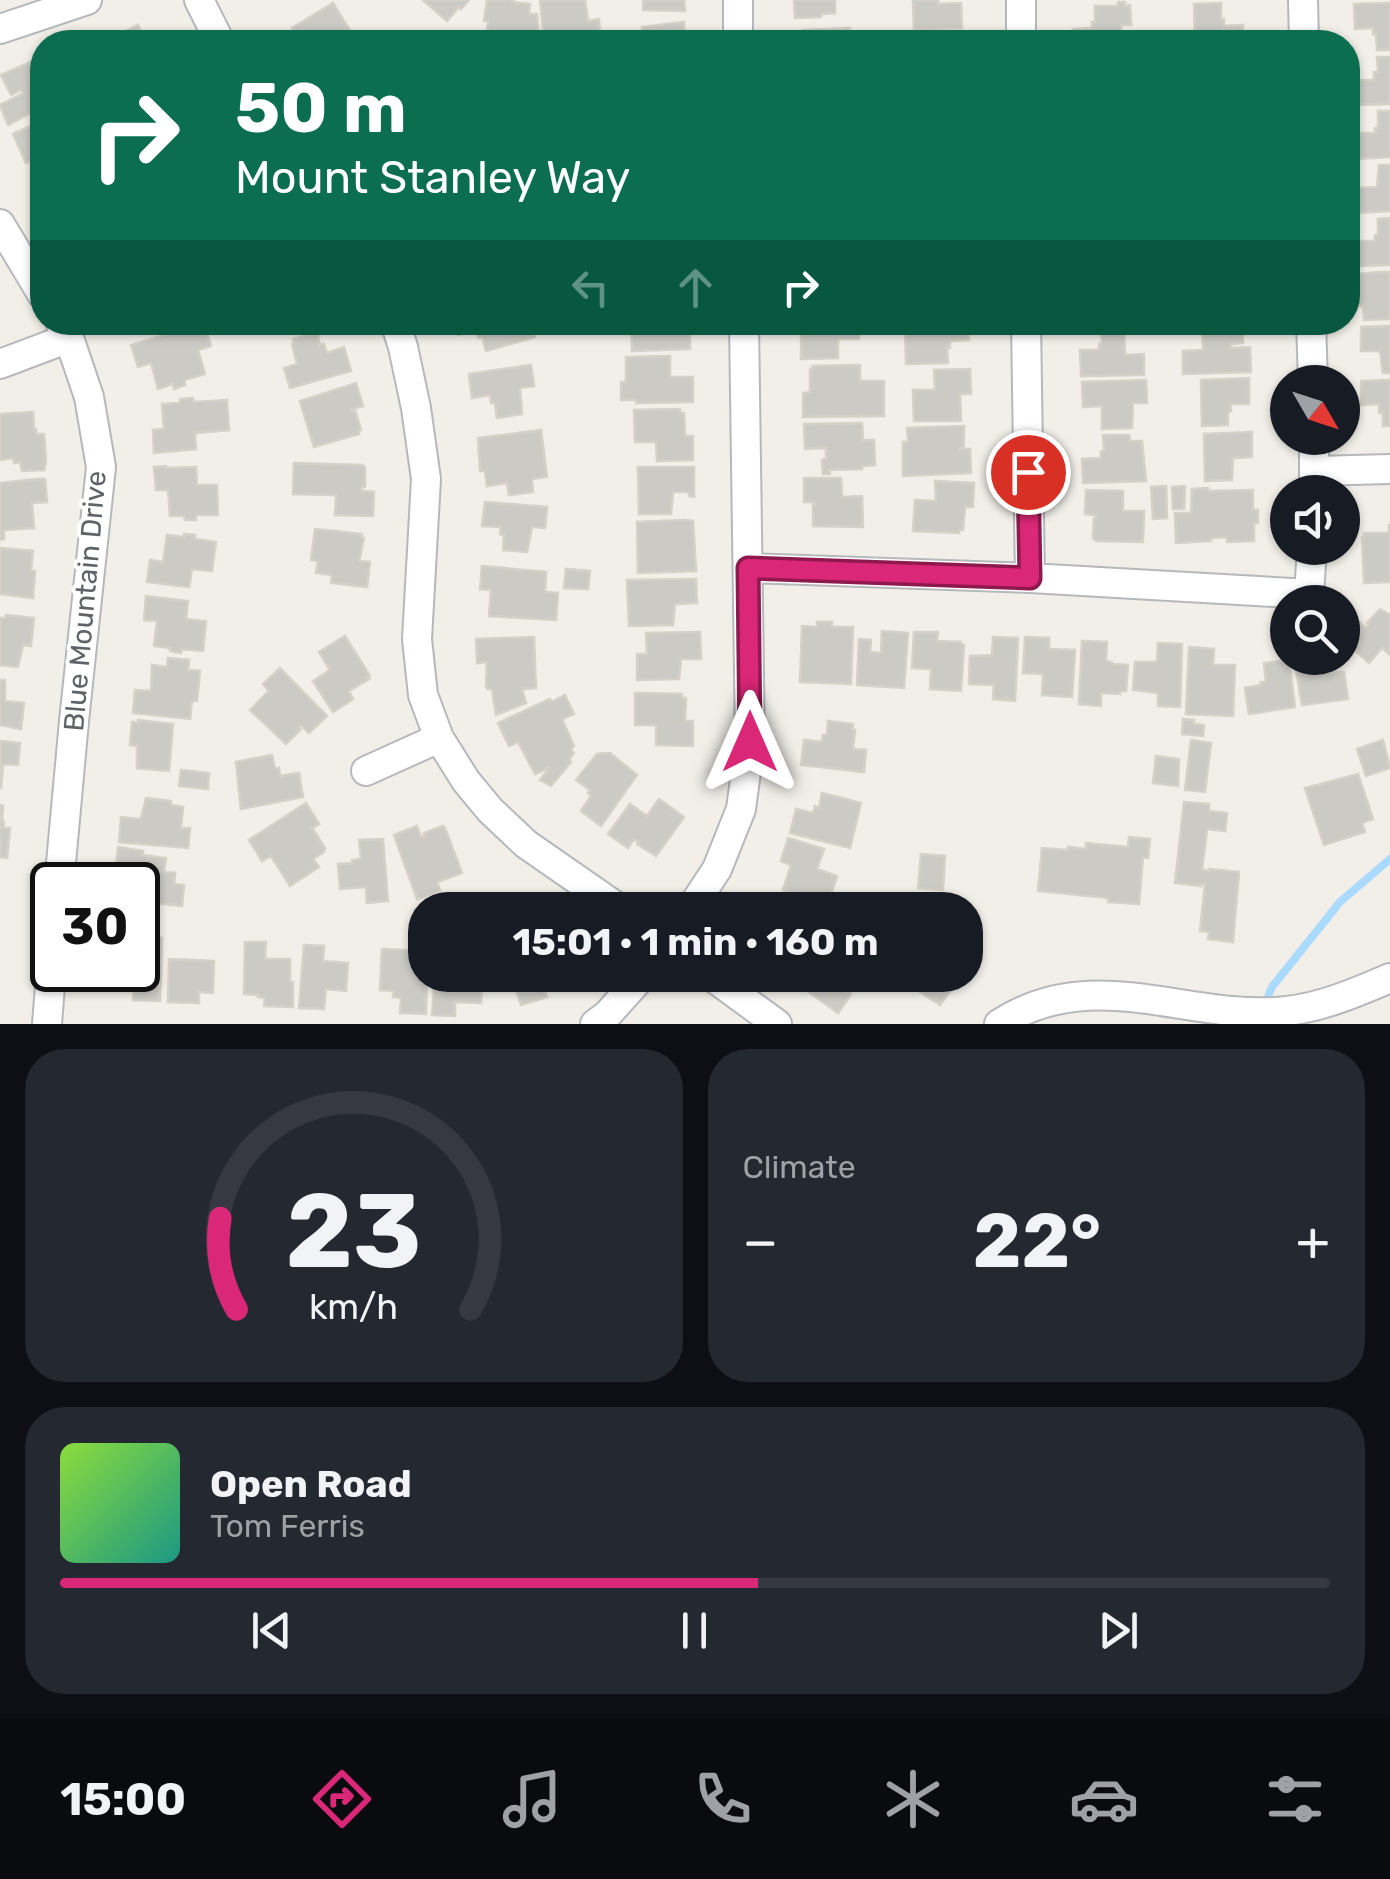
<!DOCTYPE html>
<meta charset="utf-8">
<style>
:root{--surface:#171b24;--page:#242831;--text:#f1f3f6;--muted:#9ea1a6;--line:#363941;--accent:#db2777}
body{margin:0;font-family:Rubik,sans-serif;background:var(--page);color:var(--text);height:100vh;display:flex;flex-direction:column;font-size:38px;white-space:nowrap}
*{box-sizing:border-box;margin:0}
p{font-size:32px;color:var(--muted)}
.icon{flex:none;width:55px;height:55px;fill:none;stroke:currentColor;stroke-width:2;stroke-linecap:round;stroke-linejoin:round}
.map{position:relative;height:1024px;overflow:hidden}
.side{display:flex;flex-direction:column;gap:25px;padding:25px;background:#0d0f14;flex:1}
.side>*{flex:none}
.guide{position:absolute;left:30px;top:30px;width:1330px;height:305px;border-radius:40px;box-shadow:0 2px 8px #0004;background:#0b6e4f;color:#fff;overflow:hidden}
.needle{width:65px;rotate:129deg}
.buttons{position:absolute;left:1270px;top:365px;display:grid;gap:20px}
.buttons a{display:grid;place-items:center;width:90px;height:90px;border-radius:50%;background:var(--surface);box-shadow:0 2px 8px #0004;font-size:50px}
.speed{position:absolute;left:30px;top:862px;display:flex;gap:20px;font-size:50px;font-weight:700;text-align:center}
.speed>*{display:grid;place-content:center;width:130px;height:130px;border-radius:50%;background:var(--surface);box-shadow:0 2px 8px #0004;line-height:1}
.speed .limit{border:5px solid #111;border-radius:15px;background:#fff;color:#111}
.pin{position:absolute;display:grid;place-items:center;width:85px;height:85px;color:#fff;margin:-42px;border:5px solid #fff;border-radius:50%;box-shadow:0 2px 10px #0007}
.me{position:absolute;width:110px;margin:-55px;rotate:0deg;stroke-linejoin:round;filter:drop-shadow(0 0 8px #0008)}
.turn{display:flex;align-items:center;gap:35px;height:210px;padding:0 40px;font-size:45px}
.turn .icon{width:130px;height:130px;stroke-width:2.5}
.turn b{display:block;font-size:70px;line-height:85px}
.lanes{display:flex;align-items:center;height:95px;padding:0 40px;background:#0003;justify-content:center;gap:50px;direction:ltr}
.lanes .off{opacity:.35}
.big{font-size:75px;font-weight:700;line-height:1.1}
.side .card{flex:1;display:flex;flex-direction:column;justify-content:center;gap:15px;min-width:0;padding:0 35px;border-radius:40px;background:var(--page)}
.side .dial{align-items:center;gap:0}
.dial svg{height:260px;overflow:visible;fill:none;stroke:var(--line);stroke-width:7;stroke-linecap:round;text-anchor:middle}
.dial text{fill:var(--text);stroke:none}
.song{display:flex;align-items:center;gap:30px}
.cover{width:120px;height:120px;border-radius:15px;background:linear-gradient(135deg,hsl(90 70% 55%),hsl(170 70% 35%))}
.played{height:10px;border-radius:5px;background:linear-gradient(90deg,var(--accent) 55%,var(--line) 55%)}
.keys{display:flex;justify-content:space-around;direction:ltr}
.heat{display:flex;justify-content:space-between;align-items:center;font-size:55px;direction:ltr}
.side .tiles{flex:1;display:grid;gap:25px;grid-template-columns:1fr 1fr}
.card:last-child{grid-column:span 2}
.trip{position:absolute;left:408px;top:892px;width:575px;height:100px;border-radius:40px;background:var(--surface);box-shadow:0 2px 8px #0004;font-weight:700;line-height:100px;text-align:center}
.dock{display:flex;height:160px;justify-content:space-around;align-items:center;background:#090b0e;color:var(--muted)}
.dock .icon{width:70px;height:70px}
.dock .selected{color:var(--accent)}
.dock b{font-size:45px;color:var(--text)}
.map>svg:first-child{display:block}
</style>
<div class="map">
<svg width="1390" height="1024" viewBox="0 0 1390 1024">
<rect width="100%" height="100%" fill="#f1efe8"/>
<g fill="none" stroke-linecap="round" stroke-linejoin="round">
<path stroke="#aadaff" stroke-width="8" d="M1264,1006L1272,987L1340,902L1390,859"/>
</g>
<path fill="#cccac5" stroke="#d6d1c6" stroke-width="2.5" d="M423,0H469L461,9L459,7L447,21Z
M487,0H513L512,2L530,4L529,14H537L539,36L528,35V38L487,33L488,21H484Z
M540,0H585L588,21L599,19L600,39L589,41V38L544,42Z
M643,0H684L685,11L643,10Z
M794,0H835V13L821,14V17L795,18Z
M913,0H938V4L961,3L962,28L914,29Z
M1118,2H1125V6L1130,5L1131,25H1121V42H1073V29L1092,28V22H1095V6H1118Z
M333,3L356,40L351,42H297L299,41L292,28Z
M1221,3V19H1224V26L1243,25V42H1195L1194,4Z
M1390,3V50H1377L1376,34H1373V28L1355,29L1354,4Z
M684,22L685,42H642V27Z
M138,25L146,42H103Z
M850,28L851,42H803V30Z
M952,35V42H905V36Z
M1377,57H1390V104L1357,105L1356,80H1374V72H1378Z
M35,60L38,65L42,63V107L8,125L0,105L24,93L21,90L11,95L1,75Z
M1378,111H1390V157L1357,159V133H1375V128H1378Z
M42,121V172L35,159L26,163L13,134Z
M1379,165H1390V211L1358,213L1357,188L1377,187Z
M1390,218V265L1358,266L1357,241H1375V235L1378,234V219Z
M1380,272H1390V319L1364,320L1363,306H1359L1358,274Z
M455,322H532L535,337L486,351L482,337L478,338L477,330L458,335Z
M631,322L690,324V349L632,351Z
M809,322H859V339H838V358L801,359V334H812Z
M905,322H968L969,340L950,341V348H947L948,363L906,364Z
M204,323L211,346L198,350L205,374L184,380L185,385L174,389L173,384L158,389L151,363L138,367L131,345Z
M1243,325V343L1231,344V348L1250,347L1251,372L1183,374V351L1203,350L1202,326Z
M1390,326V373H1383L1380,351H1361V327Z
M1124,327L1125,355L1144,354V375L1081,376L1080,350H1099V344H1102L1101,328Z
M317,332L320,345L324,344L327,353L344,347L351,371L290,388L284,368L297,364L292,344L294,343L293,339Z
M670,356V377H693V402L636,403V400H621V382H626V357Z
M531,365L534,386L520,388L522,414L497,418L495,403H491L490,395L472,398L469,374Z
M860,365V381H884V416L803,417V393L810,392V369H812L813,366Z
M970,369L971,394H960L961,421H914L913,390H935L934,370Z
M1249,378V404H1230L1231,411L1228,412V425L1202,426L1201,380Z
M1146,380L1147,403H1133L1132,428L1102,429V406L1083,407L1082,382Z
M1390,380V426H1383V413H1379V404L1361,405V381Z
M356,383L363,406L351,409L352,411L355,410L361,430L358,431L359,434L314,447L300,401Z
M193,398V402L227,400L229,430L195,433L196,449L154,453L153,430L164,429L162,404L180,403V399Z
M680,409V413H684L685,436H693V460L657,461L656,442H635L634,410Z
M33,412L34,429H36V434H44L46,462L44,470L22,471L20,462L14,463L13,458L0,460V414Z
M862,423L863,440H874L875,465L862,466V469L829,470L830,474H823L822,460L826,459V448L805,449L804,424Z
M964,426V448L959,449H970L971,473L903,476V442H908L907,428Z
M541,430L547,477L532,479L533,492L509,495L507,483L487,486L485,471H480L478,438Z
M1252,432V457L1233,458L1232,480L1205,481L1204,434Z
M1103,435H1129L1130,441H1142L1146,481L1083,483L1082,459L1101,458V451H1104Z
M294,463L362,465L365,467V487H362V491L374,492L373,516L335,515L336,495L293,494Z
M166,466V468L196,467L197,485H217L218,515H196V520H185L184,516H170L168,490H156L154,467Z
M638,467H694V497L689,496V492H673L671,514H639Z
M804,478H841L842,497L862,496L863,527L813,526V504L815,505V502H804Z
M36,479H45L47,502L32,503L34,528L4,530V539L0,540V483Z
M935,481L974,483L973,507H965L963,530H959V533L913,531L915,500L936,501Z
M1166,486L1167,518L1153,519L1151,487Z
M1185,486L1184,509H1173L1172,487Z
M1208,488L1209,491L1253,490V510H1258V523H1254V541L1227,542V537L1211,538V541L1176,543L1175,513H1191L1192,489Z
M1086,490L1123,491V511H1144L1143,542L1096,541L1093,538L1094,518H1096L1097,515L1085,514Z
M485,502L547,507L545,528L532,527L527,552L503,550L504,535L500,534L501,527L482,526Z
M684,520L693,521L696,571L638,573L637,522Z
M1389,525H1390V582L1364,583L1362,537H1364V533H1389Z
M315,529L362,534L361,537L364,538L359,561L370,562L367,587L331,583L332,575L316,573L318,561L311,560Z
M184,534L195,535V539L216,542L212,571L192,569L189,587L147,582L150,560L163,562L167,535L184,537Z
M0,548L33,551L31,571H35L33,598L0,594Z
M482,566L546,572L545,592L558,593L556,620L489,616L491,590L480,589Z
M566,569L590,571L588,589L564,588Z
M696,579L697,603L675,604L673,625L629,626L627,580Z
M146,596L188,601L186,619L206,621L203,651L182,649L181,653L170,651V648L154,646L157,621L144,620Z
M1380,609L1390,615V655L1382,648L1369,663L1342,639L1358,621L1366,628L1369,625L1367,623Z
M6,615L34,618L31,646L23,645L18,667L0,665V618H6Z
M817,622H832V627H853L851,684L800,682L802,626L817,627Z
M882,631L908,633L904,688L857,685L859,639L871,640L870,652L881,653Z
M700,632L701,659H681L679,679L637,680V654H647L646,633Z
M914,632H938L937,641L961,642V645H964L961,691L930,689L931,669L912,668Z
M345,636L370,676L367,677L369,679L349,691L353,699L333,712L313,681L330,670L319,652Z
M534,637L536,688L522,689L526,703L496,715L492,689H488L486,687L487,662L477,663L476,639Z
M993,637L1018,638L1015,701L993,699L994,685L969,684L970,656L992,655Z
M1025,637L1049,638V649L1075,650L1072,697L1042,695L1043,674L1023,673Z
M1082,641L1107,642L1106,661L1112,662V664L1128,665L1126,691H1120V694L1101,693V706L1079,704Z
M1158,643L1182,644L1180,707L1158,706V693L1133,690L1135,662H1157Z
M1189,647L1214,649L1213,665H1235L1233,716L1186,714Z
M168,658L189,660L188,670L200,671L197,701H192L190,719L133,713L135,690L151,691L152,665L167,667Z
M1294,658H1320L1322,673L1344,672L1348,699L1302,705Z
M1289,660L1295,707L1249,714L1245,688L1261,685V682H1266L1264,663Z
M280,668L327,716L309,733L301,725L299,727L301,729L286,744L250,710L269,691L263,684Z
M0,680H5V701L24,703L21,729L0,725Z
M635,693L682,694V698H686L685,721H693V746L656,745V725H635Z
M565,695L574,714L562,719L574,746L571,749L574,753L569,760L571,762L551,786L540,780L550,767L535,774L518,742L509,746L498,723L550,699L551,702Z
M1183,719L1194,720V724L1204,725L1203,736L1182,734Z
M138,720L173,724L169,771L137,768V746L130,745L132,722L138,723Z
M828,721L853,724L852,730H855L853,749L866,750L864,772L801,765L804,740L822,742L823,735H827Z
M1191,740L1211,743L1205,792L1185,790Z
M1383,740L1390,768L1366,776L1357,749Z
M0,741L20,743L18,765L3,764L1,789Z
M610,753L637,775L601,826L581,811L591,796L588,793L590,790L576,780L597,754Z
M272,755L275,769L279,768L280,776L299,773L303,797L241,809L236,762Z
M1156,756L1179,759L1178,786L1153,783Z
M181,770L209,773L208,789L179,786Z
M1358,774L1373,819L1362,823L1365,832L1324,845L1305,788Z
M822,793L861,803L850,848L790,833L796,809L813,813L815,806L819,808Z
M146,798L171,801V805L183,807L181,828H190L188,848L119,842L121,817L141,819Z
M659,799L684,817L656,856L637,844L638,842L634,839L628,848L608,834L630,804L647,816Z
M1184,802L1209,804V811L1227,813L1225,831L1207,829L1202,870L1209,871V869L1239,872L1233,942L1208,939L1209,932L1200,931L1205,884H1201V886L1175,883Z
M306,803L319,824L312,828L325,848L324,852L313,859L319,867L290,886L271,856L262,861L249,840Z
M0,805L3,806L2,821L4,822L3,828H10L7,858L0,857Z
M417,826L421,837L425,836L424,833L443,826L445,828L462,873L437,882L440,890L417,899L394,835Z
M1129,837L1150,839L1148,858L1143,857L1139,904L1108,902L1109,898L1038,891L1042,848L1068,850V847L1086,849V843L1128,847Z
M788,838L824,849L817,869L837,876L828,904L783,890L791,865L781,861Z
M383,839L388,901L367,903L366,887L340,889L338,864L353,863L352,860L361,859L359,840Z
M118,847L143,851L142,855L166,858L164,872L175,873L174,884L184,885L182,906L138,901V885H122L123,877L115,876Z
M921,854L945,856L943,890L918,888Z
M142,936L162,938L160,1001L133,1000L134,983H129V977H114L115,970H138V938Z
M245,942H266L265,959H290V982H293V1007L264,1006L265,998L258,997V995L244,994Z
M304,945L324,946L323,961L348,963L346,991L326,989L324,1009L299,1008Z
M382,949L425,951V975H427L426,1014L400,1013L401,998L393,997L394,991L380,990Z
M169,959L214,961L213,993L199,992V1003L168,1002Z
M486,975V988H482L481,1003L455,1002V1016L432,1015L435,976L433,975Z
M514,975H540L547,997L521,1005L512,977Z
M803,975H844L852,981L850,996L838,1013L802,987L808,979Z
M902,975H955L946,988L950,991L940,1005L913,987L902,979L904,976Z"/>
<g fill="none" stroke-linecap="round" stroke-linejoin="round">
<defs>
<path id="minor" d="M199,0L220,42
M738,0V42
M1021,0V42
M1303,0L1304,42
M0,29L87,0
M0,224L42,294
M395,322L403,347L416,408L426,479L417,639L423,695L439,738L466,781L490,810L526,844L621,910
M1026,322L1030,578
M1311,322L1313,382
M0,364L69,338
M1315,471L1390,469
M1314,492V438
M748,568L1030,578L1309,594L1312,548
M366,771L439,738
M59,885L74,721L101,467L89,397L69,338L60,322
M690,910L717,869L741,809L750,742L744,322
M710,975L777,1024
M47,1024L52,961
M595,1024L607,1015L643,975
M999,1024C1094,962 1187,1022 1287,1011C1323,1007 1357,992 1390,978"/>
</defs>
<use href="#minor" stroke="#b5b8bc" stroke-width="32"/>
<use href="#minor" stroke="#fff" stroke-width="28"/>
</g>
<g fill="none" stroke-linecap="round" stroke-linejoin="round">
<defs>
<path id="route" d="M750,742L748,568L1030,578L1028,472"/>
</defs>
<use href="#route" stroke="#8e194d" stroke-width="25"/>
<use href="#route" stroke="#db2777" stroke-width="18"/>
</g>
<g text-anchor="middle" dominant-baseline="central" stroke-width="8" stroke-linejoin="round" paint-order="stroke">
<g font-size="28" fill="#5f6368" stroke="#fff">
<text transform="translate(85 601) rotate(-85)">Blue Mountain Drive</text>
</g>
</g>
</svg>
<div class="buttons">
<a><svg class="needle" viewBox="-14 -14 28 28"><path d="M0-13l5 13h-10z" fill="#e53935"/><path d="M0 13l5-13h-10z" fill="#9ea1a6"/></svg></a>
<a><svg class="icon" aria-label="sound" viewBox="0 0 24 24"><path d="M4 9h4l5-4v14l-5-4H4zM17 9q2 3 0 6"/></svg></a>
<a><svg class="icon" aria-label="search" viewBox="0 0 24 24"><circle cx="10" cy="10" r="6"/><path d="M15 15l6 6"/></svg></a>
</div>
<div class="speed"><div class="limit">30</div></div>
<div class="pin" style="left:1028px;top:472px;background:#d93025"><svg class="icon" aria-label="arrive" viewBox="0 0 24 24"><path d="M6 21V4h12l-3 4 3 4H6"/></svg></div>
<svg class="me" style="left:750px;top:742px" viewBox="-20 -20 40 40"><path d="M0-17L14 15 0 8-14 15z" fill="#db2777" stroke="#fff" stroke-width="4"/></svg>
<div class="trip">15:01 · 1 min · 160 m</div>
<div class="guide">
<div class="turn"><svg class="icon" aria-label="right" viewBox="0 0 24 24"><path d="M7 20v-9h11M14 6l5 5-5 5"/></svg><div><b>50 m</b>Mount Stanley Way</div></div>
<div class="lanes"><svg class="icon off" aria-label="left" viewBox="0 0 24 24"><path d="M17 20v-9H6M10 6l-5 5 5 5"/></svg><svg class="icon off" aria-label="ahead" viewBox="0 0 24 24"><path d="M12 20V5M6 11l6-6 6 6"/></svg><svg class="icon" aria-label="right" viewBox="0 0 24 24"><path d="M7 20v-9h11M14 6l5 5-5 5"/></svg></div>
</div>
</div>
<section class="side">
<div class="tiles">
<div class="card dial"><svg viewBox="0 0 100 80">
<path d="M14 69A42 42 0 1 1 86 69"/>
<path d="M14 69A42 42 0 0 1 9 41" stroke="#db2777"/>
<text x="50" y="56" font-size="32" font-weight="700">23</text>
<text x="50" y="72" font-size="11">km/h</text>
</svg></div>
<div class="card"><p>Climate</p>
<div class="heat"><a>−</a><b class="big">22°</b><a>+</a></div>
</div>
<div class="card">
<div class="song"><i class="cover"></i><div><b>Open Road</b><p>Tom Ferris</p></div></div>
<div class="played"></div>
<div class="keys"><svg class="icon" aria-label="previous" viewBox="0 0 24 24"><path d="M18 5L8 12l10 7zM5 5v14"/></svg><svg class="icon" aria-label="pause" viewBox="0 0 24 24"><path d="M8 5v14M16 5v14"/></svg><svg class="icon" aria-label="next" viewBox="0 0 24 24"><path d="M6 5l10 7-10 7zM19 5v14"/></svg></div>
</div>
</div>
</section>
<nav class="dock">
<b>15:00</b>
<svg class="icon selected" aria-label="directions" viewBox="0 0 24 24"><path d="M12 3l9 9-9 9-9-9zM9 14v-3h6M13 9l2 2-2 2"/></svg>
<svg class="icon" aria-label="music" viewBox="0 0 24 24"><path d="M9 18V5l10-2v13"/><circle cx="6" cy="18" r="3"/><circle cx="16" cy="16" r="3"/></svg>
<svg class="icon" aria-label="phone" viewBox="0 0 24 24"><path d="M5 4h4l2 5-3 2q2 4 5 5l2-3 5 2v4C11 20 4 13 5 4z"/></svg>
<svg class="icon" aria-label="climate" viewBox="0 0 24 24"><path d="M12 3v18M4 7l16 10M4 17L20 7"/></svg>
<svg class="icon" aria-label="car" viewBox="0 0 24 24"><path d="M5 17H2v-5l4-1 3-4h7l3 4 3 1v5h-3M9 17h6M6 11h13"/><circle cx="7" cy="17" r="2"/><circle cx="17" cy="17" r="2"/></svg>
<svg class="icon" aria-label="filters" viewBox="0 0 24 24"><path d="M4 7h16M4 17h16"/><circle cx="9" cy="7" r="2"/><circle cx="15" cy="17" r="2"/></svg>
</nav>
